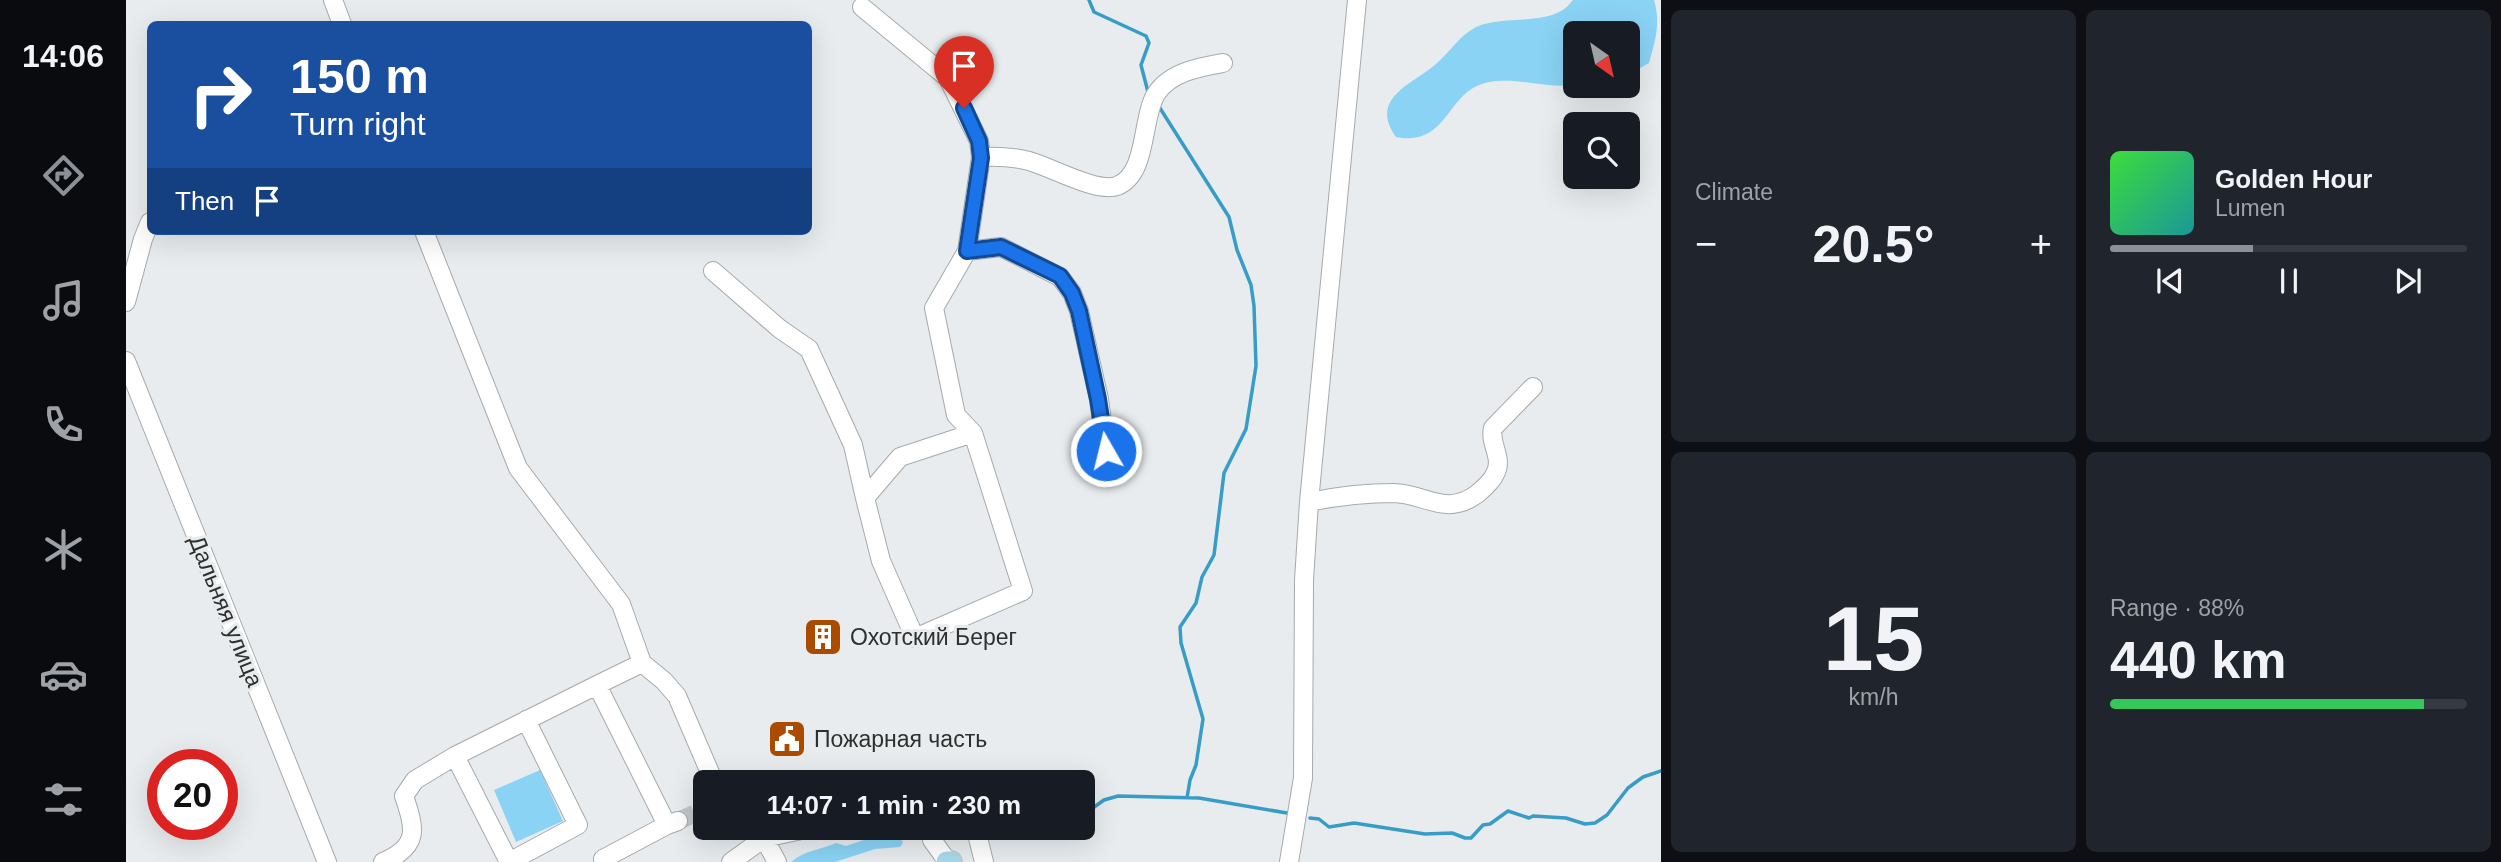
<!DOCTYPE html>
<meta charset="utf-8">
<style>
:root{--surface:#171b24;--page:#20242c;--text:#f1f3f6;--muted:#9ea1a6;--line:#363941;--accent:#8c9099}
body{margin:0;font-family:Arial,sans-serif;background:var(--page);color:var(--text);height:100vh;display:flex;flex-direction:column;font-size:26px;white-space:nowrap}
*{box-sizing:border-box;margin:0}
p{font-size:23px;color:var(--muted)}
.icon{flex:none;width:38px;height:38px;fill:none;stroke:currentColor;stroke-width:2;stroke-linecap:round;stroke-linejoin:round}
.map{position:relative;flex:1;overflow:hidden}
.panel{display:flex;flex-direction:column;gap:10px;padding:10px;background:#0d0f14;width:840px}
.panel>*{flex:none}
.top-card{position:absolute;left:21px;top:21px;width:665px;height:214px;border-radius:10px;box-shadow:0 7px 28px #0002;background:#1a4fa0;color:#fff;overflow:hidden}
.needle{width:46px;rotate:146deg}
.fabs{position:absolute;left:1437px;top:21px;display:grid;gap:14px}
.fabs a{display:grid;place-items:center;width:77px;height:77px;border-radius:10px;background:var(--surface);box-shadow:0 7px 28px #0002;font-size:35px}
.speed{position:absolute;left:21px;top:749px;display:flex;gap:14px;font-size:35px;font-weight:700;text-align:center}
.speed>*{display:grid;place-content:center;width:91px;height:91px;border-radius:50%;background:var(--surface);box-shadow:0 7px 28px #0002;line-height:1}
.speed .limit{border:10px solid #d22;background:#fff;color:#111}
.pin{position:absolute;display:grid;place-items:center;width:60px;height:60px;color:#fff;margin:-72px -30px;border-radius:50% 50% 50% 0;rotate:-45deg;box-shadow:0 0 7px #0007}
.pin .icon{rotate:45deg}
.me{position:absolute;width:77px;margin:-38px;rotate:352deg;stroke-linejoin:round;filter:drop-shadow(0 0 5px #0008)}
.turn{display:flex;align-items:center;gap:24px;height:147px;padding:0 28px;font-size:32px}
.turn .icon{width:91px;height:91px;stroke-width:2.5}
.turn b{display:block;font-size:49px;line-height:60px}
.then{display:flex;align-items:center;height:66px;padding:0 28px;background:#0003;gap:14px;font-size:26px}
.big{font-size:52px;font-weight:600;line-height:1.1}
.panel .card{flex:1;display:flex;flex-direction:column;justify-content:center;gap:10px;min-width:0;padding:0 24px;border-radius:10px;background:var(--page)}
.panel .dial{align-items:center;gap:0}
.dial b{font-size:91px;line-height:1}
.song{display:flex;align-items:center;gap:21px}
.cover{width:84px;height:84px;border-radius:10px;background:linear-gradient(135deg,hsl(120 70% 55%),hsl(180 70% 35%))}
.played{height:7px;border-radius:4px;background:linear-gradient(90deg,var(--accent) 40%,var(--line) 40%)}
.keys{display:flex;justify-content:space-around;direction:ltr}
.heat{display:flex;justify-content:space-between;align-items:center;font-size:38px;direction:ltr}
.charge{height:10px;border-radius:5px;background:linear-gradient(90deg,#34c759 88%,var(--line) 0)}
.panel .tiles{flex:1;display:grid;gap:10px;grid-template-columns:repeat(2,1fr)}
.trip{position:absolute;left:567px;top:770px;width:402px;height:70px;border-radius:10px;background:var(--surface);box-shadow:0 7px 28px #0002;font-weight:600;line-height:70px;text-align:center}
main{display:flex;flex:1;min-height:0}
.tab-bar{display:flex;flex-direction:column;width:126px;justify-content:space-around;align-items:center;background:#090b0e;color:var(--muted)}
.tab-bar .icon{width:49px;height:49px}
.tab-bar .on{color:var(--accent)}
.tab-bar b{font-size:32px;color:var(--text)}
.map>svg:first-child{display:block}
</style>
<main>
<nav class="tab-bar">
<b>14:06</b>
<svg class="icon on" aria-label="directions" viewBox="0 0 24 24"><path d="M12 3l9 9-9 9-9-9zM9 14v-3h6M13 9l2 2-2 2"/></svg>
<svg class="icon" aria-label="music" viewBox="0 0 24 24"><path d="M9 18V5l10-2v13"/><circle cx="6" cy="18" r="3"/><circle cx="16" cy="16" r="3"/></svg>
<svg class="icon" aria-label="phone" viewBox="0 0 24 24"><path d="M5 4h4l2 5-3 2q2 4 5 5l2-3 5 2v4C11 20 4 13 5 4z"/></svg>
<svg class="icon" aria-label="climate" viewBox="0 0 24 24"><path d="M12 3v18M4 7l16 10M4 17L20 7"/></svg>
<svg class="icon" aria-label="car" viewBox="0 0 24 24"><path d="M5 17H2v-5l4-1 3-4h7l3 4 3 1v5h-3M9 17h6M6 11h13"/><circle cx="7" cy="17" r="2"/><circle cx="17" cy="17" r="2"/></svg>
<svg class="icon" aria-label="filters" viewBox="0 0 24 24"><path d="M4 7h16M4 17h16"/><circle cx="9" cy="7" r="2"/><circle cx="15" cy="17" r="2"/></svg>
</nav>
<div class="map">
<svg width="1535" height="862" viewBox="0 0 1535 862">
<rect width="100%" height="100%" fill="#e8ecee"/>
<path fill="#8ad3f5" d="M1447,0H1528C1535,23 1529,41 1523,63L1502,75V33H1449V85C1418,90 1377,71 1347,88C1320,104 1316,146 1270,137C1242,98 1287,84 1310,64C1324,52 1334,35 1350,27C1376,16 1412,24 1435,11C1440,9 1444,3 1447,0Z
M414,770L437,821L390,842L368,790Z
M767,830L772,831L777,843L774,847L749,849L709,862H665C679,850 694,850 710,843L720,846Z"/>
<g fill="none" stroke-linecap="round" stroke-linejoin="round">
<path stroke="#379dc6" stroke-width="3.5" d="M963,0L968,12L1020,36L1023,43L1015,65L1022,92
M1032,105L1103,217L1111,250L1125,285L1128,306L1130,366L1120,429L1098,473L1088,555L1076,577L1070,603L1054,627L1055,643L1077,719L1070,765L1064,780L1061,798
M957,815L978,800L992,796L1073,798L1161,813
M1184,818L1193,819L1203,827L1228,823L1299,834L1326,833L1339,838H1345L1357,825L1364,824L1382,811L1403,818L1407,816L1440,818L1459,824L1469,823L1481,815L1502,788L1517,777L1535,771
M949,834L950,828"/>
<path stroke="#c3c6c8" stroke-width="18" stroke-dasharray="18 9" stroke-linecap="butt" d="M552,821L577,810"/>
<defs>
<path id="minor" d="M207,0L216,24
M736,7L822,78L853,141L855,157
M298,231L392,468L495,604L516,663L538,681L551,696L588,782
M841,251L875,247L934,277L946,293L953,311L973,399L980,451
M587,271L654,329L683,349L727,445L739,498
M0,302L17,239L24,222
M0,361L201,862
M847,433L774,457L739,498L755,561L789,638L897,591L847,433L830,415L808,308L841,251L855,157C872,156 887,157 903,161C925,167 970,193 991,186C1022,174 1015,119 1030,94C1044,72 1074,67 1097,63
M1183,502C1212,496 1239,493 1268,493C1300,494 1320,517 1351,494C1357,489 1366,481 1369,474C1378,458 1363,444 1367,428L1407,387
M516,663L471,685L541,825L552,821
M329,756L383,862L452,825L400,720
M577,810L579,809
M619,828L638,838L651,862
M805,828L806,840L822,862
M845,828L851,834L858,862
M477,859L541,825
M257,862C294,846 289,829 278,796L289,780L329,756L471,685
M605,862L638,838L685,828
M1163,862L1177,778L1178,580L1183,502L1231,0"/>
<path id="major" d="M821,862H825"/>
</defs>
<use href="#minor" stroke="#a6aaac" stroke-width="20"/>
<use href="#major" stroke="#c9c9c9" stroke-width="24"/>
<use href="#minor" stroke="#fff" stroke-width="18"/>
<use href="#major" stroke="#a9d8ed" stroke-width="21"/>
</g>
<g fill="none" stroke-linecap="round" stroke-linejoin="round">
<defs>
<path id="route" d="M838,108L853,141L855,158L841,251L875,247L934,276L946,293L953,311L972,399L980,451"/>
</defs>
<use href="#route" stroke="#114b97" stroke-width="18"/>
<use href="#route" stroke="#1a73e8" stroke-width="12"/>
</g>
<defs>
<symbol id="building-square" viewBox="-11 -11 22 22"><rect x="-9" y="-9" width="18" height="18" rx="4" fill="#ab4b00" stroke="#e8ecee"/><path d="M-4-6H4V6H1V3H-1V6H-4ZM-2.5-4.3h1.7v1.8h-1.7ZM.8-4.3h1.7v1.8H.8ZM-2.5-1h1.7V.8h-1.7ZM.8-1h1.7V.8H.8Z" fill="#fff"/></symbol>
<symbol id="civic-square" viewBox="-11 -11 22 22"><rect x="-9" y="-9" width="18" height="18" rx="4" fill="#ab4b00" stroke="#e8ecee"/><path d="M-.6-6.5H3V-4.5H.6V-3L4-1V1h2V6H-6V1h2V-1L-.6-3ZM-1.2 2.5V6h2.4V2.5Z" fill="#fff"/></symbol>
</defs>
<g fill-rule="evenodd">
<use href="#building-square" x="675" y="615" width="44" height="44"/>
<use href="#civic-square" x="639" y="717" width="44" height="44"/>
</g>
<g text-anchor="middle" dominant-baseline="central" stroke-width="6" stroke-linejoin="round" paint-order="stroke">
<g font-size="23" fill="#2e3030" stroke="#e8ecee">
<text transform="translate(100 611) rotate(68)">Дальняя улица</text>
</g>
<g font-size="23" fill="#2e3030" stroke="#e8ecee" text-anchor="start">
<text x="724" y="637">Охотский Берег</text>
<text x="688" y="739">Пожарная часть</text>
</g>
</g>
</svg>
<div class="fabs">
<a><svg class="needle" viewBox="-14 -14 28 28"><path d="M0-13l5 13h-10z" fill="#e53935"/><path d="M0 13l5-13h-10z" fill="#9ea1a6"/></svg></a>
<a><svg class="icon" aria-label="search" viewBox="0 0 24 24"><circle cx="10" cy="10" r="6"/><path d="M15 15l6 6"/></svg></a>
</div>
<div class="speed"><div class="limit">20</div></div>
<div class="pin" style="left:838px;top:108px;background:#d93025"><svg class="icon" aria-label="arrive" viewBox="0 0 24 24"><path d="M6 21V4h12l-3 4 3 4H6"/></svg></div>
<svg class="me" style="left:980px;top:451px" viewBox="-20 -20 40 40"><circle r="17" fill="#1a73e8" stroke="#fff" stroke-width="3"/><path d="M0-11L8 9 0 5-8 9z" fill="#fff"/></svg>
<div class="trip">14:07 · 1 min · 230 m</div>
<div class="top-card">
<div class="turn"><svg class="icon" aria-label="right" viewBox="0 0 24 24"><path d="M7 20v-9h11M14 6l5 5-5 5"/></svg><div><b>150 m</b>Turn right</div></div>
<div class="then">Then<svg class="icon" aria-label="arrive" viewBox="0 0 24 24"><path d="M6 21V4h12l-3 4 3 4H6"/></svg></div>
</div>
</div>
<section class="panel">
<div class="tiles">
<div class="card"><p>Climate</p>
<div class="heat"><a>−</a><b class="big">20.5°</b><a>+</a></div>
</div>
<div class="card">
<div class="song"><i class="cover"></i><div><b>Golden Hour</b><p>Lumen</p></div></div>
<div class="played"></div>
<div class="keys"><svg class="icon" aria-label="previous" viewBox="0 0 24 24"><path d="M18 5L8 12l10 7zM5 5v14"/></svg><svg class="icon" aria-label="pause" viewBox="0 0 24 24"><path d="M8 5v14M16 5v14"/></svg><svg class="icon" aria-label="next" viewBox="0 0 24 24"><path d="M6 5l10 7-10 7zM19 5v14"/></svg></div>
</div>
<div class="card dial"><b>15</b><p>km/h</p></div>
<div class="card"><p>Range · 88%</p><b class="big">440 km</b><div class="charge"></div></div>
</div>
</section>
</main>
